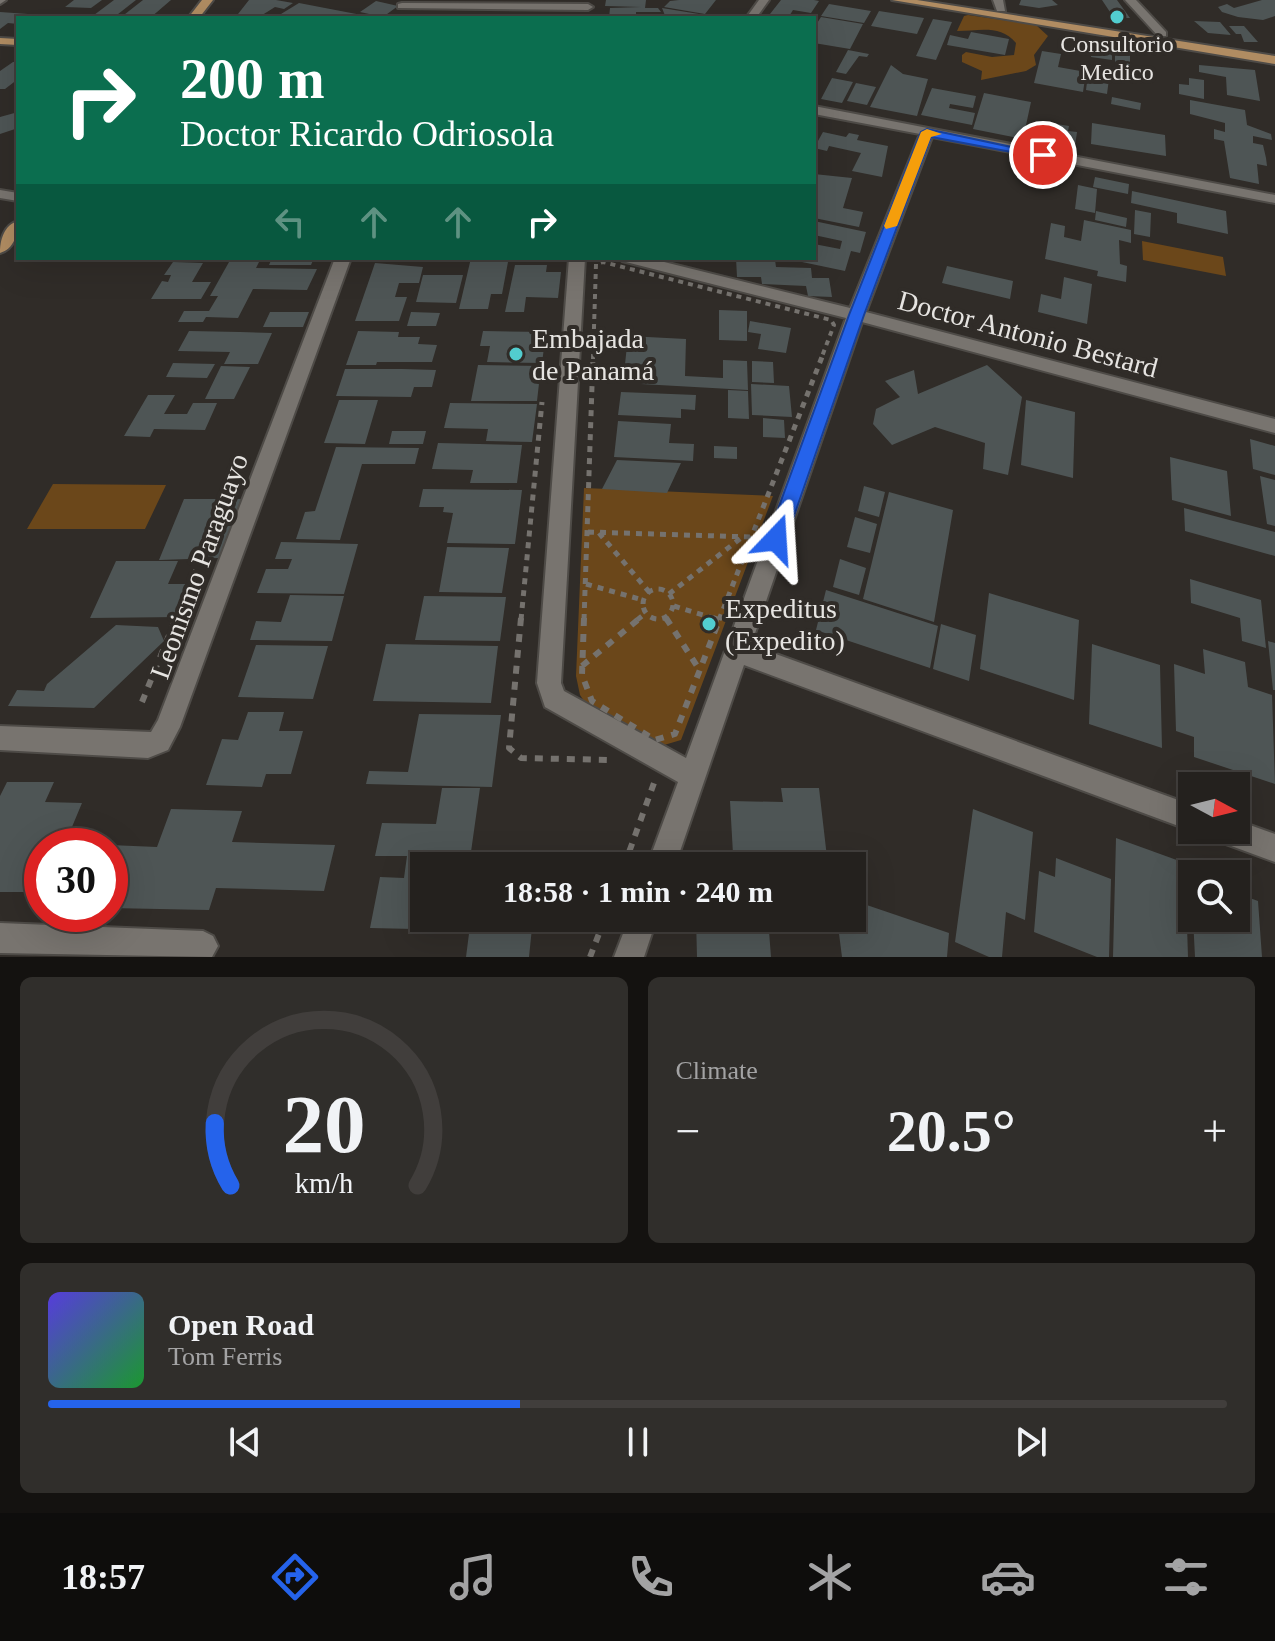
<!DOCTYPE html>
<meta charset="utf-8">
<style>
:root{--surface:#24211e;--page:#302e2b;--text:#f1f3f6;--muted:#a3a3a4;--line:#413e3c;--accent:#2563eb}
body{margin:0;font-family:Georgia,serif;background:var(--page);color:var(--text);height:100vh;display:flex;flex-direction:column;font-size:30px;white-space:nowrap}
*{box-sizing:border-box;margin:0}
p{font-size:26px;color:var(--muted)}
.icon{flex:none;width:44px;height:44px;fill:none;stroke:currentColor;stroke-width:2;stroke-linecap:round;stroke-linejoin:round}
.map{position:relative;height:957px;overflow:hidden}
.sheet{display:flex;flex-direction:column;gap:20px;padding:20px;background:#141210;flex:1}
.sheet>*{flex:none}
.hud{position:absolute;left:16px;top:16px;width:800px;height:244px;border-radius:0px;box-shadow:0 8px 32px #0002,0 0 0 2px var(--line);background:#0b6e4f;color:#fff;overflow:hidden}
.needle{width:52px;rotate:97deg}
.tools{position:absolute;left:1178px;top:772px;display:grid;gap:16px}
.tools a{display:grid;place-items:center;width:72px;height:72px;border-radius:0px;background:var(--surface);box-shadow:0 8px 32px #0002,0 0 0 2px var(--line);font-size:40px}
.speed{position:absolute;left:24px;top:828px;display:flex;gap:16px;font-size:40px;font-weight:700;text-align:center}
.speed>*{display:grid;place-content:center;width:104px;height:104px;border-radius:50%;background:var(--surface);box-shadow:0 8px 32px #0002,0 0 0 2px var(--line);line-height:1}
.speed .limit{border:12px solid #d22;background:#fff;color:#111}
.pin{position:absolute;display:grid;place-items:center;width:68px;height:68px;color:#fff;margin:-34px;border:4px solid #fff;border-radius:50%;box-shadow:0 2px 8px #0007}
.me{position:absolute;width:88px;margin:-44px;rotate:20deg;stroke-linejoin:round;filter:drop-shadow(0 0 6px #0008)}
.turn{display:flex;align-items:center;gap:28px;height:168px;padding:0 32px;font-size:36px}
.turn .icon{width:104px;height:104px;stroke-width:2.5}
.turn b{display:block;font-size:56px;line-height:68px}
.lanes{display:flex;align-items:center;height:76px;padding:0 32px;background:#0003;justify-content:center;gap:40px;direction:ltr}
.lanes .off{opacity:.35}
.big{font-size:60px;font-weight:600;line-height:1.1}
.sheet .card{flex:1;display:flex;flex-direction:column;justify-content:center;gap:12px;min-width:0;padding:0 28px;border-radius:12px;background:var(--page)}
.sheet .dial{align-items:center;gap:0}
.dial svg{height:208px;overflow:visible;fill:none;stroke:var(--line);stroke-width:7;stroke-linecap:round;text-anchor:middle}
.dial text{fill:var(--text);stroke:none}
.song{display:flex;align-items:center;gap:24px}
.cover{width:96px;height:96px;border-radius:12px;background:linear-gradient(135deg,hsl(250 70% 55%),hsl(130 70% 35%))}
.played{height:8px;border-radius:4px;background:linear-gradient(90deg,var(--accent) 40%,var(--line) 40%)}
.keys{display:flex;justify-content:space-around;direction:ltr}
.heat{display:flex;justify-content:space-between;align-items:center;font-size:44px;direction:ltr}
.sheet .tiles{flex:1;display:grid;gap:20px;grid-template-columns:1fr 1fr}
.card:last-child{grid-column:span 2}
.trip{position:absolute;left:410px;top:852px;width:456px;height:80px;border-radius:0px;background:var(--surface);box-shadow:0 8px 32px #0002,0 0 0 2px var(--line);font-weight:600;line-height:80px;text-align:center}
.dock{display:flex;height:128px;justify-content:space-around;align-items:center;background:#0e0d0c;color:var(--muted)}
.dock .icon{width:56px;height:56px}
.dock .on{color:var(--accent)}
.dock b{font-size:36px;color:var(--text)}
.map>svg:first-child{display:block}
</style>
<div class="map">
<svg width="1275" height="957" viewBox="0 0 1275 957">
<rect width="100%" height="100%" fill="#302c28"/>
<path fill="#6b471a" d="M968,15L1036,25L1048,36L1034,55L1036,65L1026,71L981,80L982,71L962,62V55L966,52L992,57L1014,55L1016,43C1000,24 979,31 957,31L964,16Z
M1142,241L1223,257L1226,276L1143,260Z
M53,484L166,485L145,529H27Z
M584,488L773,496L681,740L654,748L588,707L580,695L576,676Z"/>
<path fill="#4e5555" d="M74,0H102L91,8L65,7Z
M114,0H136L113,18H90Z
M143,0H171L150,18H120Z
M249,0H276L293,3L284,9L275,7L259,17L238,14Z
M606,0H646L645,8H658L661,12H636V18H609L610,8L641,7L605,6Z
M679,0H716L705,14L664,7L670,1Z
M781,0H814L819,1L811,13L793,10L788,18H780L781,16L770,14Z
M1021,0H1052L1058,5L1039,8L1019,5Z
M1102,0H1117L1130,18H1114Z
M1262,0H1275V16L1263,20L1238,17L1222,12L1218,7L1227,4L1234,8Z
M376,1L398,6L383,17L360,12Z
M299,3L372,17V18H301L281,14Z
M829,4L871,11L864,23L821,16Z
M662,8L711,16V18H666Z
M879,11L924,18L917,34L871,26Z
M0,12L56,16V18H18V24L8,23L0,29Z
M821,17L863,24L850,49L814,43V28Z
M933,19L952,22L936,60L916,56Z
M1194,21L1220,22L1231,35L1208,33Z
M1229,26H1244L1258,42H1244L1241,34H1236Z
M971,32L1009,39L1005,55L947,45L950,35L968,39Z
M1092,46L1112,49V60L1091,57Z
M848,50L869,54L867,57L859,56L846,74L836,72Z
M1115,50L1130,52V66L1115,64Z
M1042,51L1061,54L1058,67L1086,72L1083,92L1034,83Z
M13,62H18V79L5,89H0V71Z
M891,65L903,74L928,79L917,116L870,107Z
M1199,65L1255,70L1260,101L1227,95L1226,77L1199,72Z
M1089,67L1110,71L1107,94L1086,90Z
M832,78L853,82L842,103L821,99Z
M1189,78L1204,80V99L1179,94V84L1189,85Z
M856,83L876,87L867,105L847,101Z
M932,88L976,96L973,108L950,104L949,108L975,113L972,125L921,115Z
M984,93L1031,102L1023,139L973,129Z
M1112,97L1141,103L1140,110L1111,104Z
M1190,100L1245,110L1247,125L1271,134L1272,140L1253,136V143L1263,145L1266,158L1267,166L1257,164L1259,184L1230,178L1224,141L1214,139V129L1225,132V123L1190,114Z
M18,112V128L0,134V117Z
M1044,122L1069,126L1068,131L1077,132L1075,146L1040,142V139L1035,138L1038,125L1043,126Z
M1092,123L1165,135L1166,156L1091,144Z
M823,132L846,137L849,133L859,135L857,140L888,146L882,177L852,171L861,153L829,146L827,151L814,148Z
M814,174L852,178L843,208L863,212L859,227L814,218Z
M1095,177L1129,184L1128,194L1093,187Z
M1078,185L1097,189L1095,213L1075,209Z
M1132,191L1226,211L1228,234L1177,223V213L1131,203Z
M1135,210L1151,213L1150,237L1134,234Z
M1096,211L1127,218L1126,227L1095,220Z
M1084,220L1131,230V243L1119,240L1120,264L1127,266L1126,282L1097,276L1098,271L1045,259L1051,223L1065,226L1064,237L1081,241Z
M814,221L866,232L860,253L851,251L845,271L802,262L803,258H814V244L840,249L842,241L814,235Z
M272,258H314L311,265H269Z
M471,258H498V262H508L502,294H491L488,309H459Z
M736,258L775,260L776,267L811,268L812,278H829L832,297L808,296L806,286L762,284L761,277H737Z
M173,262L203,263L192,282H211L201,299H151L162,281L168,282L171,275H164Z
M229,262H259L256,268L317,269L307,290L253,289L238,318L206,317L203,322H178L184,311H209L218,296H210Z
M375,263L423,267L419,283H399L395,297H407L399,321H355Z
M515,265H547L546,272H561L558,298L526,297L524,312H505Z
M947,266L1013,281L1010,299L942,283Z
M423,275H463L456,303L416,302Z
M1064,277L1092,284L1087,324L1038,312L1041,294L1061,299Z
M719,310L747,311V341L719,340Z
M270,312H309L303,327H263Z
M411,312L440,313L436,326H407Z
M750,321L791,328L786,353L758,349L761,334L748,332Z
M189,331L240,332L272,333L258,364H224L230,352L178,351Z
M358,331L399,332L398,337H420L418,344L437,345L432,362H377L376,365H346Z
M483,331L546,332L542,363L487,362L490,346H480Z
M628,336L686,339L685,376L723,378V360L747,361L748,390L623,383Z
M752,361L773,362L774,383L752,382Z
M173,363L215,364L207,378L166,377Z
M478,365L541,366L537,401H471Z
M987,365L1022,397L1008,475L983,469L985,443L935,427L892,445L873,424L876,409L900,397L885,381L914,370L918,394Z
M221,366L250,367L234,399H205Z
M345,369H402L436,370L432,387H414L411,397L336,396Z
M751,384L789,386L792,417L752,415Z
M728,390L748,391L749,419L728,418Z
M621,392L696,395L695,410L681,409V418L618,415Z
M148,395H175L164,414H187L193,403H217L205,430L154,429L150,437L124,436Z
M339,400H378L365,444L324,443Z
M1026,400L1075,412L1073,478L1021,465Z
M450,403L537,404L532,442L486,441L488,429L444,428Z
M763,418L784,420L785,438L763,437Z
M618,421L671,424L669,443L694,444L693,461L614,457Z
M392,431H426L423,444H389Z
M1250,439L1275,446V475L1253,469Z
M438,443L522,445L517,483H470L473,470L432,469Z
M714,446L737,447V459L714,458Z
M336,447L419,448L415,464H362L340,540L296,539L305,512L315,511Z
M1170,457L1227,471L1231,516L1172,500Z
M617,460L681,463L667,493L602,489Z
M1260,476L1275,480V526L1267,524Z
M864,486L885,492L879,517L858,511Z
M423,489L522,490L515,544L447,543L453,513L443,512L444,507H419Z
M889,492L953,510L934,622L863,599Z
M184,499H241L219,558L159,560Z
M1184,508L1275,532V556L1185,531Z
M855,517L877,524L870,553L847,547Z
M281,542L358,544L344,594L257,593L266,569H288L292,559H275Z
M447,547L509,548L502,593L439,592Z
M840,559L866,568L859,595L833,587Z
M116,561H178L168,584H190L178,617L90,618Z
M1190,579L1261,600L1266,648L1242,641L1240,618L1191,603Z
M826,590L938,626L930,668L816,630Z
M989,593L1079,620L1074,700L980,669Z
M290,595L344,596L332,641L250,640L256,621L281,622Z
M424,596L506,597L500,641L415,640Z
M941,624L976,635L969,681L933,669Z
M116,625L158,627L164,641L94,708L8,706L17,690L44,691L47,684Z
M1268,641L1275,643V690H1273Z
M386,644L498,646L491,703L373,701Z
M1092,644L1160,665L1162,748L1089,724Z
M256,645L328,646L313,699L238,697Z
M1203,649L1245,662L1248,687L1272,695L1275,784L1194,757V737L1176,731L1174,664L1205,674Z
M248,712H284L279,731H303L291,774H266L262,787L206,785L222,739L238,740Z
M419,714L501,715L492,787L366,784L369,771L408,772Z
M7,782H54L45,802L82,803L64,846H42V892H0V796Z
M442,788H480L469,866H424V918H462L460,930L370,928L380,877L404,878L407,856H375L382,823L436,824Z
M781,788H819L828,866H720L719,854H733L730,801L783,802Z
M171,809L242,811L232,842L335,845L324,891L216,888L209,910L110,908V845L157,847Z
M973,809L1033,832L1025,920L1006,912L1002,957H989L955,942Z
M1116,838L1185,863L1188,957H1113Z
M1056,858L1111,879L1109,957H1097L1034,932L1039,871L1055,877Z
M1236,893L1258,901L1262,957H1195L1193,918H1236Z
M852,900L949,933L947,957H842L837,918H852Z
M471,918H533L529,957H466Z
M696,918H768L771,957H697Z"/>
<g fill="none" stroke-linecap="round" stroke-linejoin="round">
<defs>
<path id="minor" d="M0,0H6L0,4Z
M759,0H769L756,18H746Z
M993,0H1003L1005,11H997Z
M1125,0H1136L1166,32V36H1158Z
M402,3L588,4L593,7L588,10L398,8V4Z
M814,106L1275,195V203L932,137L866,312L1275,419V433L862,322L751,645L1192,805V830H1195L1192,831L744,665L675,866H647L678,782L545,707L537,683L569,258H585L561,683L564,691L686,758L846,318L622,261L620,258H648L850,308L920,134L814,114Z
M0,190L18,193V201L0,198Z
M335,258H351L180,727L168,750L148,758L0,750V726L151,732L158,720Z
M1236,820L1275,834V862L1215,840L1212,830H1236Z
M629,918H657L644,957H614Z
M0,923L203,931L213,936L218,946L212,957L0,953Z"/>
<path id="major" d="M202,0H213L199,18H188Z
M892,0H917L1275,56V64Z
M0,38L18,39V45L0,44Z
M18,221C18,234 14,249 0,253C0,240 4,225 18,221Z"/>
</defs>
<use href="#minor" stroke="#4e4b47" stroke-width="4"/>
<use href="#major" stroke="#4e4b47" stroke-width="4"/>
<path stroke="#75726e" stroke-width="4" stroke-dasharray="5 5" stroke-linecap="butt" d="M593,359L596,264L603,262L831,320L834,325L821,359"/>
<path stroke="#75726e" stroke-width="5" stroke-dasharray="6 6" stroke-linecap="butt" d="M588,532L751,537
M599,533L650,593
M586,584L643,600
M643 604a15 15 0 1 1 30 0a15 15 0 1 1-30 0Z
M669,594L741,538
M674,606L719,620
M665,617L667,620
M175,620L234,477
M521,620L542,402
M584,620L593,357
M637,620L646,613
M719,620L822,357"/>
<path stroke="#75726e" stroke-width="6" stroke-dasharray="8 8" stroke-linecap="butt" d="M521,618L509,748L521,758L612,760
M584,618L582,675L592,701L655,740L675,734L720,618
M666,618L699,669
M713,618L719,620
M582,666L640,618
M142,702L176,618
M624,866L654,783
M590,957L605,918"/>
<use href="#minor" fill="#78746f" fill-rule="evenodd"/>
<use href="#major" fill="#b08c62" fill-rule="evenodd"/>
</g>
<path fill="#2563eb" stroke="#184099" stroke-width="2" d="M927,129L1049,155L1043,158L931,137L864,315L786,539L783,545H769L767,539L849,315L921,132Z"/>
<path fill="#f59e0b" d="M927,129L942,134L931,137L897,226L886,229L884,226L921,132Z"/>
<g fill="#52cdcf" stroke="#302c28" stroke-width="3">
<circle cx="1117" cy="17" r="8"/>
<circle cx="516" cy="354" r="8"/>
<circle cx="709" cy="624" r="8"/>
</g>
<g text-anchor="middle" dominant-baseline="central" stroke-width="8" stroke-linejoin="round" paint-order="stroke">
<g font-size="24" fill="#e6e4e1" stroke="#302c28">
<text x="1117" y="44">Consultorio<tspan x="1117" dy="28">Medico</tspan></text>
</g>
<g font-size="28" fill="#e6e4e1" stroke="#302c28">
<text transform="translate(1028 334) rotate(15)">Doctor Antonio Bestard</text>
<text transform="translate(199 566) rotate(-70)">Leonismo Paraguayo</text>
</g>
<g font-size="28" fill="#e6e4e1" stroke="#302c28" text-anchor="start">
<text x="532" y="338">Embajada<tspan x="532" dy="32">de Panamá</tspan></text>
<text x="725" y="608">Expeditus<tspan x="725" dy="32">(Expedito)</tspan></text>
</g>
</g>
</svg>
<div class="tools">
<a><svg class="needle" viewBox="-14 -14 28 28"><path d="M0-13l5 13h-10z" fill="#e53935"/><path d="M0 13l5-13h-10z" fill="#a3a3a4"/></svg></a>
<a><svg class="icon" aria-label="search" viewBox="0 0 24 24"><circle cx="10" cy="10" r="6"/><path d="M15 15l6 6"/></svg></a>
</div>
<div class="speed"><div class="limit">30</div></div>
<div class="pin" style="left:1043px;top:155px;background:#d93025"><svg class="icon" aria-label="arrive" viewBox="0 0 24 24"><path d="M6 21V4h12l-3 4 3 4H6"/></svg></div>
<svg class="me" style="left:776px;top:539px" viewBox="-20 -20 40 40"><path d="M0-17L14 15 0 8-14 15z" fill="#2563eb" stroke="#fff" stroke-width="4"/></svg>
<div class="trip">18:58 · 1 min · 240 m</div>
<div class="hud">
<div class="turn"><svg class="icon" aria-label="right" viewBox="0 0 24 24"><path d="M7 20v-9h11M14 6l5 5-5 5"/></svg><div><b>200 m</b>Doctor Ricardo Odriosola</div></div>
<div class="lanes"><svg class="icon off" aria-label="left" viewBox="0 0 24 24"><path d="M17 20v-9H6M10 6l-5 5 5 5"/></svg><svg class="icon off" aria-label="ahead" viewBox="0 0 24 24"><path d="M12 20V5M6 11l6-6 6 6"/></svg><svg class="icon off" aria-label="ahead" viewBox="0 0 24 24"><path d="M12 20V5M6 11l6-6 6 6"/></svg><svg class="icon" aria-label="right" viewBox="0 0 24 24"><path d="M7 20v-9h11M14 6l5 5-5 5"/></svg></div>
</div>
</div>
<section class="sheet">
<div class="tiles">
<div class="card dial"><svg viewBox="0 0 100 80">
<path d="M14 69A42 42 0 1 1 86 69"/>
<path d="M14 69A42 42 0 0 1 8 45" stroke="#2563eb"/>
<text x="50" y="56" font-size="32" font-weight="700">20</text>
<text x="50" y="72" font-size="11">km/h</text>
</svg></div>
<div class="card"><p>Climate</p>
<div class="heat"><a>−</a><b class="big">20.5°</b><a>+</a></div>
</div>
<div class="card">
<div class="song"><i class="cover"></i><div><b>Open Road</b><p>Tom Ferris</p></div></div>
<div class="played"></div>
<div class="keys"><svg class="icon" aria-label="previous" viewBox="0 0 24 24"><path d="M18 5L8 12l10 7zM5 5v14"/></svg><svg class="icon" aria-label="pause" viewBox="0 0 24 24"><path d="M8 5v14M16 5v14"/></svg><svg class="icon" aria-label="next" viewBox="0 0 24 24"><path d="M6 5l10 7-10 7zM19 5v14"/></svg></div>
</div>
</div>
</section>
<nav class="dock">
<b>18:57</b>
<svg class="icon on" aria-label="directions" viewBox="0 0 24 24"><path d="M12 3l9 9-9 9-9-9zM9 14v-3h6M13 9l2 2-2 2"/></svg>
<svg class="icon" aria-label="music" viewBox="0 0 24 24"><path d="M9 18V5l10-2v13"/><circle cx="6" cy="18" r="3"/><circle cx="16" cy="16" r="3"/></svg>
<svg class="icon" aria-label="phone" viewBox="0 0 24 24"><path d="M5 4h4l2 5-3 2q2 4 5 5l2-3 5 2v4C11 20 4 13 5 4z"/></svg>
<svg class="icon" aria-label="climate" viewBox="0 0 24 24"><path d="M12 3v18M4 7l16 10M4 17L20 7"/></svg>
<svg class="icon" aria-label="car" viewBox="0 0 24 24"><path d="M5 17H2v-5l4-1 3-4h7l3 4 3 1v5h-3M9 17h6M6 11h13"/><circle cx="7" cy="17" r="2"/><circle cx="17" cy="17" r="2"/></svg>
<svg class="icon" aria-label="filters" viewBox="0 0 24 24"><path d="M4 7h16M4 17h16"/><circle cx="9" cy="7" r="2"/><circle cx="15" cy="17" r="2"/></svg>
</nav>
